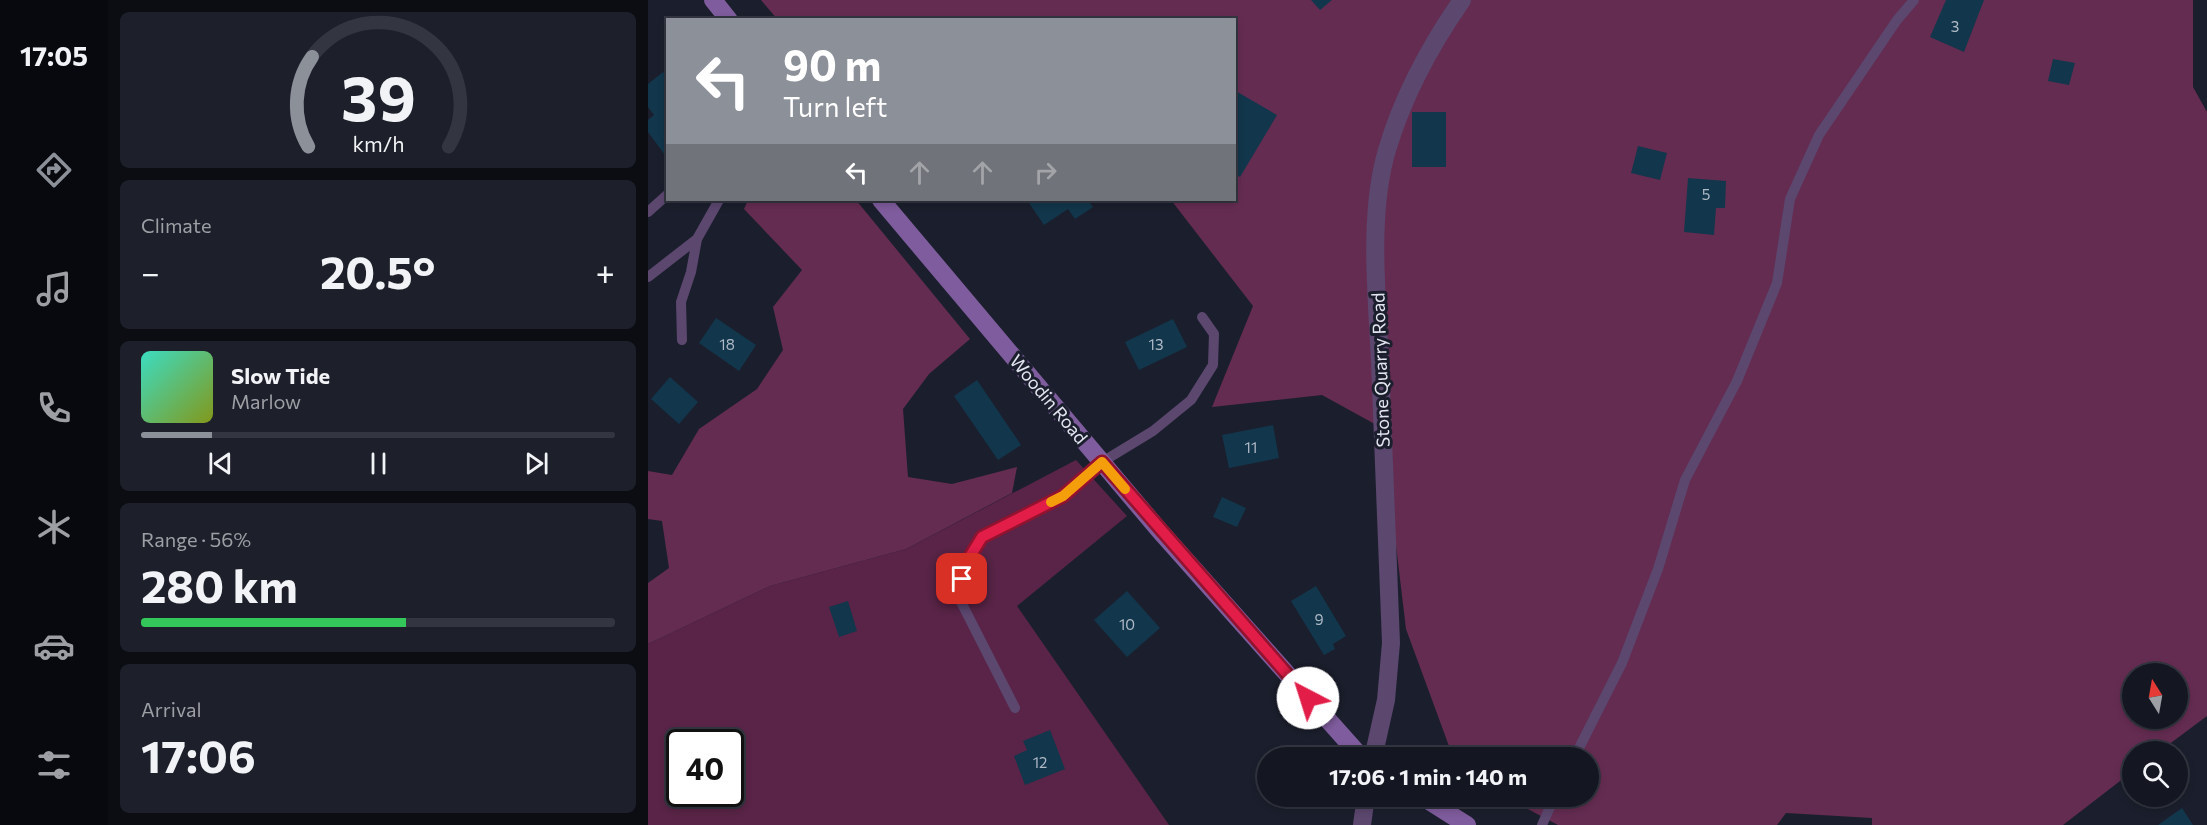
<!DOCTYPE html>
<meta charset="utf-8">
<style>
:root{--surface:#141722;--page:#1d202a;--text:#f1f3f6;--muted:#9d9fa5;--line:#333640;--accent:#8c9099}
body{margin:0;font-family:Commissioner,sans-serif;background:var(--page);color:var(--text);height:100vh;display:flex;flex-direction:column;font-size:22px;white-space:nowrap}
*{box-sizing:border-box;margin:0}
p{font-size:20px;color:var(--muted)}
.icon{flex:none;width:33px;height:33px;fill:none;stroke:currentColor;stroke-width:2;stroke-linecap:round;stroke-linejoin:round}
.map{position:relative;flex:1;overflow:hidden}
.details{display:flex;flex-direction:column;gap:12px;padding:12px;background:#0b0d13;width:540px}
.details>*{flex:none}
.hud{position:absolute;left:18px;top:18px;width:570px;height:183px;border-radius:0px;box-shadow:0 3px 9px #0003,0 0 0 2px var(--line);background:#8c9099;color:#fff;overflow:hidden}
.needle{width:39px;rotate:349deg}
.fabs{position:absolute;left:1474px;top:663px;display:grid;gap:12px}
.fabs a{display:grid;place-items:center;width:66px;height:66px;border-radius:50%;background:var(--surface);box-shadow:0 3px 9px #0003,0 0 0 2px var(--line);font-size:30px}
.speed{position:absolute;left:18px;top:729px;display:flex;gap:12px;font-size:30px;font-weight:700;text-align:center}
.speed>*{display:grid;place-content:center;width:78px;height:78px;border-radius:50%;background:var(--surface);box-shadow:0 3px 9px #0003,0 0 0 2px var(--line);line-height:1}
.speed .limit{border:3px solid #111;border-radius:9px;background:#fff;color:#111}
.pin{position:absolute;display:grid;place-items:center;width:51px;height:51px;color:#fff;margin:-26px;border-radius:12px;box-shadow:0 3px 9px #0006}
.me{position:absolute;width:66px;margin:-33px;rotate:320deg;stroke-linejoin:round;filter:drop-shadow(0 0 4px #0008)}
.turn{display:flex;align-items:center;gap:21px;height:126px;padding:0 18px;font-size:27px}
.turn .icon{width:78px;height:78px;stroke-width:2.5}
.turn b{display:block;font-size:42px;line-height:51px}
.lanes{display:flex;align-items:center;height:57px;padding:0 18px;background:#0003;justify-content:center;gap:30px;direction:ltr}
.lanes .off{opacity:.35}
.big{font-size:45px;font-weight:700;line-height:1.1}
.details .card{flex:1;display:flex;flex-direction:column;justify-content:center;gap:9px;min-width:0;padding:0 21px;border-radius:9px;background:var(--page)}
.details .dial{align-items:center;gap:0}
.dial svg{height:156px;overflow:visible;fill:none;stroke:var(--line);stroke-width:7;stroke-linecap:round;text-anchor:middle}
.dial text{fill:var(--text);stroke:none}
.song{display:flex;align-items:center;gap:18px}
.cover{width:72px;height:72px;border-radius:9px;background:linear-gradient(135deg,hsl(170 70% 55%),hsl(70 70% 35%))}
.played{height:6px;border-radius:3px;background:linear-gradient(90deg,var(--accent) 15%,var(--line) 15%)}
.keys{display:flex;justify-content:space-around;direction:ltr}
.heat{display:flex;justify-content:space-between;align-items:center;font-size:33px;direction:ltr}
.charge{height:9px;border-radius:4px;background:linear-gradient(90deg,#34c759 56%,var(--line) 0)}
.trip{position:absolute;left:609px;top:747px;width:342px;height:60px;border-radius:30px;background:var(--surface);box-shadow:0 3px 9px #0003,0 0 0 2px var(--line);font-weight:700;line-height:60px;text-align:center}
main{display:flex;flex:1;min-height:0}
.menu{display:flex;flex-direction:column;width:108px;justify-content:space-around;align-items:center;background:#08090e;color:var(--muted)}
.menu .icon{width:42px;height:42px}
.menu .current{color:var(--accent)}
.menu b{font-size:27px;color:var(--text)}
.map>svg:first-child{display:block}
</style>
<main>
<nav class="menu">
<b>17:05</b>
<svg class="icon current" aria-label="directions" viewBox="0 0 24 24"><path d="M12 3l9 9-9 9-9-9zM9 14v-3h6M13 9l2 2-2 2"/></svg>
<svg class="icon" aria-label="music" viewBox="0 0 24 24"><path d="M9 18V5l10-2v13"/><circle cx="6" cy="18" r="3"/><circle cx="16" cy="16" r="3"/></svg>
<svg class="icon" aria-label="phone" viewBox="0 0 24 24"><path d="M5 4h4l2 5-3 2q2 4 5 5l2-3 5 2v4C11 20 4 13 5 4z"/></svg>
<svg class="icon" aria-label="climate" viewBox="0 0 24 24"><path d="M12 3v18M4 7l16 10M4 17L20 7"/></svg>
<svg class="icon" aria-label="car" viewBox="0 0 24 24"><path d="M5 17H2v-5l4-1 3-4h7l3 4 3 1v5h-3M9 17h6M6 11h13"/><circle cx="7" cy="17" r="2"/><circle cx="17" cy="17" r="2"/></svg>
<svg class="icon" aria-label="filters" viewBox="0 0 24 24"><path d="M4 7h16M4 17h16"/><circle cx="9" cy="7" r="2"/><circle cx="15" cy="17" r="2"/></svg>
</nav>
<section class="details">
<div class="card dial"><svg viewBox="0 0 100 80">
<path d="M14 69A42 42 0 1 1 86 69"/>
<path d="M14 69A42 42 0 0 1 16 23" stroke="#8c9099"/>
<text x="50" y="56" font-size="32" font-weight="700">39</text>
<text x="50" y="72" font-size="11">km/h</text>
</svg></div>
<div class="card"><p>Climate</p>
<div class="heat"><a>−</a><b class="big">20.5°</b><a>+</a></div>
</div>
<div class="card">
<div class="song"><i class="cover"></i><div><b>Slow Tide</b><p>Marlow</p></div></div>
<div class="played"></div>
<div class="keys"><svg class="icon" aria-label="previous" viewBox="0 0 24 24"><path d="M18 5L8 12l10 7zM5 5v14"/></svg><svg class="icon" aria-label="pause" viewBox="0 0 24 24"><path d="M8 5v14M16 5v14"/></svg><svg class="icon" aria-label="next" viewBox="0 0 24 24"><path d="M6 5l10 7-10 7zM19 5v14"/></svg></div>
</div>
<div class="card"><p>Range · 56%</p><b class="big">280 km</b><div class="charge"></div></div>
<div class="card"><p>Arrival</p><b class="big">17:06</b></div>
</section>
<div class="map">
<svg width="1559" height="825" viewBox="0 0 1559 825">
<rect width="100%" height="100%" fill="#1b1f2d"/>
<path fill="#592447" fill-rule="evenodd" d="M428,460L479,516L369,606L521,825H0V644L122,586L258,549ZM32,742H82V794H32Z"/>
<path fill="#642c51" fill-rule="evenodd" d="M113,0H1545V87L1559,112V716L1512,751L1485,752V771L1415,825H1224V818L1138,813L1129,825H910L857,797L940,796V758L805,757L758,629L734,428L674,395L564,407L605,306L523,200H586V20H130ZM1485,674H1530V718H1485Z
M100,200H208L322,339L281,374L255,409L260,477L304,484L369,467L364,493L258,549L122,586L0,644V583L21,568L14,521L0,519V471L24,475L51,429L109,389L135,350L125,307L154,270L96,209Z"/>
<path fill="#12364b" d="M663,0H684L672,10Z
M1298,0H1336L1316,52L1282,37Z
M1405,59L1427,63L1421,85L1400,81Z
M15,72L20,78V153L17,155L0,132V120L6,115L0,107V84Z
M586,90L629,115L592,177L586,173Z
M764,112H798V167H764Z
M990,146L1019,153L1012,180L983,173Z
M1040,178L1078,181L1077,208H1068L1066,235L1036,232Z
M379,200H440L445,207L427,219L420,209L396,225Z
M68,318L108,345L91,371L51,343Z
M525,319L539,347L491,370L477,342Z
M22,377L50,402L31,424L3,399Z
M329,380L373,445L350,460L306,396Z
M625,425L631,458L581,468L574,435Z
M574,497L598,508L589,527L565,517Z
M668,586L698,636L685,644L687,649L676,655L643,601Z
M479,591L512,628L479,657L446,620Z
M200,601L209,631L191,637L181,607Z
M402,730L417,769L377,785L366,756L379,750L375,741Z
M1534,808L1545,825H1510Z"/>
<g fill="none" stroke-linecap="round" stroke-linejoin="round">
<path stroke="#5c476f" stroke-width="10" d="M0,212L20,194
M0,277L49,239
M34,340L33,302L43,272L49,239L71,200
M367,708L310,596L318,563L334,537L415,496L454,462L505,431L543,400L565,365L566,334L554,317
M926,758L974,663L1010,569L1037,480L1089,381L1129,283L1142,199L1171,135L1249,20L1266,0
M894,825L907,796"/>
<path stroke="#5c476f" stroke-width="18" d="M725,758L738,700L743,643C740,550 736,456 732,362C729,295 720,214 739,150C755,96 782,46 814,0
M714,825L718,796"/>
<path stroke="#7f5c9d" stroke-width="18" d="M65,0L81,20
M233,200L511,530L714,758
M773,796L819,825"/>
</g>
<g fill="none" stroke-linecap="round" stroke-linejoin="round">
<defs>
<path id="route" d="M314,579L318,563L334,537L415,496L454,462L660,698"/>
</defs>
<use href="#route" stroke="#92132f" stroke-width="15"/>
<use href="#route" stroke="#e11d48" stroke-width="10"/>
<path stroke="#f59e0b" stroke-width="10" d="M403,502L415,496L454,462L477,489"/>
</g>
<g text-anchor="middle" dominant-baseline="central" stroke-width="6" stroke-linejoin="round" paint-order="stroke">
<g font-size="15" fill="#afbac7">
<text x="1307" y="26">3</text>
<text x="1058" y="194">5</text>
<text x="79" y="344">18</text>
<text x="508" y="344">13</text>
<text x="603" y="447">11</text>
<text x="671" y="619">9</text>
<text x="479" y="624">10</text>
<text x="392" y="762">12</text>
</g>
<g font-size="18" fill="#e3e6f0" stroke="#1b1f2d">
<text transform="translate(732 370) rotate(-92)">Stone Quarry Road</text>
<text transform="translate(401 399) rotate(50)">Woodin Road</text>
</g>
</g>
</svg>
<div class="fabs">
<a><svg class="needle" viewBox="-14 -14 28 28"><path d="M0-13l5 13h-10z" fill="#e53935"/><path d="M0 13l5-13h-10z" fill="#9d9fa5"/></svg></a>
<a><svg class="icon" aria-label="search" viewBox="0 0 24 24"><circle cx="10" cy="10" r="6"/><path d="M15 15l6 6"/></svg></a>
</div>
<div class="speed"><div class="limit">40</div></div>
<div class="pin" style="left:314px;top:579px;background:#d93025"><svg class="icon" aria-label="arrive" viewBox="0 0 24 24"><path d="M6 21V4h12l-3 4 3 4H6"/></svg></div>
<svg class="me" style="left:660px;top:698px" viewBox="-20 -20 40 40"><circle r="19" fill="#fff"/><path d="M0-13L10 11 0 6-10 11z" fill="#e11d48"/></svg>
<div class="trip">17:06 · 1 min · 140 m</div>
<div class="hud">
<div class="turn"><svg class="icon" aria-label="left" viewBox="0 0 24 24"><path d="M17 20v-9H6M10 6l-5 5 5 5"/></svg><div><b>90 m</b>Turn left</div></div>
<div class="lanes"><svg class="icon" aria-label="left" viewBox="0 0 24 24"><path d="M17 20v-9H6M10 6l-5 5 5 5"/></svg><svg class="icon off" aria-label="ahead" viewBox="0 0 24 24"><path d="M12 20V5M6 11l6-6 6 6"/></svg><svg class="icon off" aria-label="ahead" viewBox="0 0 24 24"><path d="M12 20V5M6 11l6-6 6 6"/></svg><svg class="icon off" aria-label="right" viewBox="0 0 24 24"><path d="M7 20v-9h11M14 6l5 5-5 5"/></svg></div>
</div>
</div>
</main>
